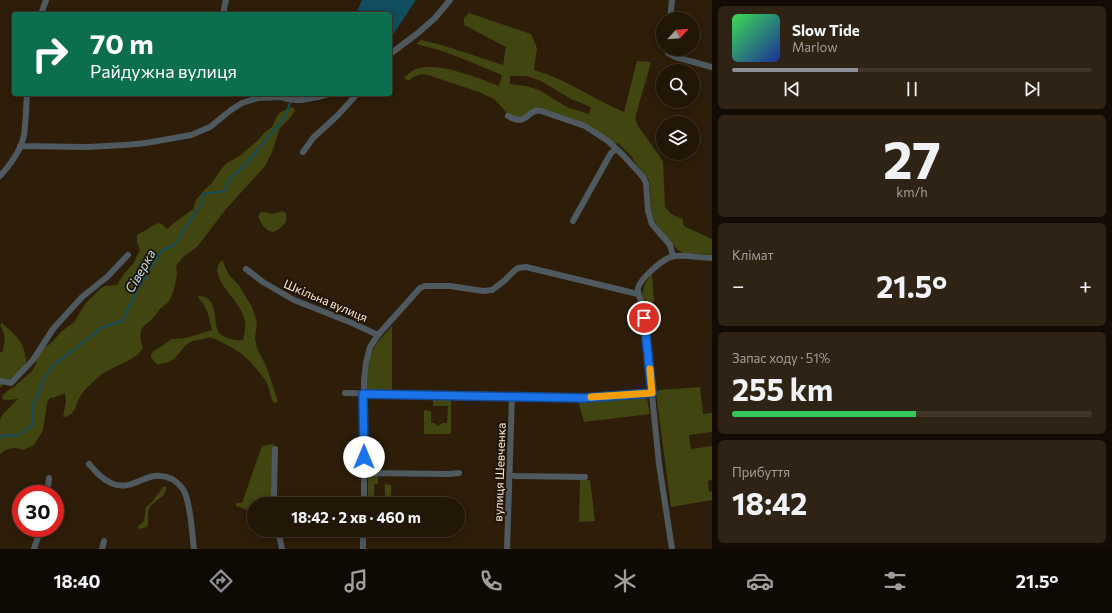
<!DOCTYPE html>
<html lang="uk">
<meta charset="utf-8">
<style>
:root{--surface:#221607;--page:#2e2315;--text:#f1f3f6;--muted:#a29f9b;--line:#3f3528;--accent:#8c9099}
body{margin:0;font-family:Commissioner,sans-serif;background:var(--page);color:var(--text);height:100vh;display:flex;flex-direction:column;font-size:15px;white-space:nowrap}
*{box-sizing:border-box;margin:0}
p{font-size:13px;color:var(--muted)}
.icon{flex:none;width:22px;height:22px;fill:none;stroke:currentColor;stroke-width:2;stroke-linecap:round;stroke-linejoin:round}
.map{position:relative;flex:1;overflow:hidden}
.details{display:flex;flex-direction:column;gap:6px;padding:6px;background:#130c04;width:400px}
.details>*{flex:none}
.hud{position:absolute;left:12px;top:12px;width:380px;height:84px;border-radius:4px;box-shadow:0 2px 10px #0003,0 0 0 1px var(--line);background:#0b6e4f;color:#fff;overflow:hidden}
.needle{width:26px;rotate:64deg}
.fabs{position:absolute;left:656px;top:12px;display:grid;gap:8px}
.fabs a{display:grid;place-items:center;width:44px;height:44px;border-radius:50%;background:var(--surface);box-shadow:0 2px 10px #0003,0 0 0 1px var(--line);font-size:20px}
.speed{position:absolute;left:12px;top:485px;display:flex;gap:8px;font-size:20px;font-weight:700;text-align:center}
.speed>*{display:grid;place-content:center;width:52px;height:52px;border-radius:50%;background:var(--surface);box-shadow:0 2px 10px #0003,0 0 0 1px var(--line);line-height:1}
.speed .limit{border:6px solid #d22;background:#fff;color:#111}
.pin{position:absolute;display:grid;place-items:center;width:34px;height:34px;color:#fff;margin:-17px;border:2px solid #fff;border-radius:50%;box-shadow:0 1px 4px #0007}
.me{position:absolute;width:44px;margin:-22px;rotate:0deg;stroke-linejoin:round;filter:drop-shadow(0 0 3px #0008)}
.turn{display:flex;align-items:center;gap:14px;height:84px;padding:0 12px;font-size:18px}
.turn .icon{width:52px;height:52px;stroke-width:2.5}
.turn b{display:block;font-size:28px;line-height:34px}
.big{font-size:30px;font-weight:700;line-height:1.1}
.details .card{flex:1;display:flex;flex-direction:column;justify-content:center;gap:6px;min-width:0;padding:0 14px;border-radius:6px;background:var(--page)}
.details .dial{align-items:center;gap:0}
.dial b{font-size:52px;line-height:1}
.song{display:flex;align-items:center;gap:12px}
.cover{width:48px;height:48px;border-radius:6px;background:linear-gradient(135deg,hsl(130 70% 55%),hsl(230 70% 35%))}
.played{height:4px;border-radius:2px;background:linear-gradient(90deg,var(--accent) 35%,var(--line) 35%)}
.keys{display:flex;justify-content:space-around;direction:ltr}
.heat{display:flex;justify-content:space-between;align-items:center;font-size:22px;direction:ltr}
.charge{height:6px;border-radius:3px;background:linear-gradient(90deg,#34c759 51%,var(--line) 0)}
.trip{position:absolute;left:247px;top:497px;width:218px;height:40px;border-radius:20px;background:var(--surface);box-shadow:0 2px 10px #0003,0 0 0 1px var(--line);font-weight:700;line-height:40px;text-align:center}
.tabs{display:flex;height:64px;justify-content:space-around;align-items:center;background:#0e0903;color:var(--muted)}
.tabs .icon{width:28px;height:28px}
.tabs .on{color:var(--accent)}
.tabs b{font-size:18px;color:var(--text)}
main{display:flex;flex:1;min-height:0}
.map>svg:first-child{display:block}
</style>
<main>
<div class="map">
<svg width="712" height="549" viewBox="0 0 712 549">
<rect width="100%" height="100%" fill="#2d1d09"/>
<path fill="#414510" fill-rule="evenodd" d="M469,13L531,34L537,48L534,70C566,79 593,99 624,112L637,61L651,62L635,118L638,126L659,155L663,162L665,207L671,214L683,219V223L684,226L712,239V255L684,253L678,250L672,244L655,222L651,210L650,188L649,180L633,160V158L618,143L615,144L586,124L541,109L519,118L508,114L494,99L479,92L434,77C421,73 419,73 408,81L404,78C407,75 412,70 416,69C437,61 479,78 499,86L502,75L461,58L439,50L416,44L421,40L442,45L503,65L506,47L464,25V18ZM510,76H527L541,81L571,99L591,107L589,114L567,107L539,90L526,86L510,84Z
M292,107L294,108L295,111L290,118L280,128L272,152L265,166L226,209L197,247L183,257L176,266C179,273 174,290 171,297C169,303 163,306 159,310C157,313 155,316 153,318C150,322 144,324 142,329C139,335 141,342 143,348C135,361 116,365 104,373C99,376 94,381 90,385C86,388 82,393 80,397C75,405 76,416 63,417L66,401L65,393L56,397L50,398L47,403L43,430L34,445L23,450C15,446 6,448 0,454V420L3,414L18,399L6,400L2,399L3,395L7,391L14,387L32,371L36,364L38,356L43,348L50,344L62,331L74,322L85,304L101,288L105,286L117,285L123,275L133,264L140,250L137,243V235L158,223L162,224L167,229L174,223L193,209L196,200L205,189L212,183L222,168L227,163L241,155L258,140L265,132L272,127L277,116L281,112Z
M282,211L286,213V222C283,225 280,229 276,231C267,235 260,222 258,216L261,212H265L273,214Z
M222,260L229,275L238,284L252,307L257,322L255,339L257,348L267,368L278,402L274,403C269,396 270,387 265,380C259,371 246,356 237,351C230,346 223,343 215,339C211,337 207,338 203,339C200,340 196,340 193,341C177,347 181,364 157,364L151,358V354L154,351L172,339L186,338L212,330C210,323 209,314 205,307C203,303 200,301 198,296C220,296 212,323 219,333C222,336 227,338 230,339C235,340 238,341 243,340C244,334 246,328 245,321C244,316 240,308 237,304C230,293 208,273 222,260Z
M652,274L654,302C634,303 644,283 652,274Z
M2,323C12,332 24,341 25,355C26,358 27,362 25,364C20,373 7,380 0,388V353L3,351C5,338 6,336 0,325Z
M392,326V392L368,391L366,389C367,376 368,360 374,348C378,340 386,333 392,326Z
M700,387L703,414L712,413V432L689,435L691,449L712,446V480L708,481L709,492L712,491V500L671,507L656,393L657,391L660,390Z
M642,397H645L647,399L650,414L584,422L578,401Z
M433,398H451V434H424V410L431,411V423H434L438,426L443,423H447L448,406H433Z
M271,444H274L273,449V504H254V512L236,506V503H242L262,446Z
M371,476H378V484H374V499L385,500V484L391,485V504H368V478Z
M580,479L590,480L595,521L579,522Z
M163,487H166C168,496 155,500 150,507C146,513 150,520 147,527L139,529L137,527L144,521L146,507L152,502Z"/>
<path fill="#124d61" d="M362,0H416L390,39V14H356Z"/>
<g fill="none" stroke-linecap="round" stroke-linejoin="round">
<path stroke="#124d61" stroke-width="2" d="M0,438L4,435L17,436L32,425L33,406L44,379L54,364L67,355L101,328L122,321L136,292L162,250L173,246L177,241L186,226L190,222L192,217L202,204V194L225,191L228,181L247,163L285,117L290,103"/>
<path stroke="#4e5a60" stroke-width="6" d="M41,14L46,0
M224,14V9L226,0
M670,19L672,0
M667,49L668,53L675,57L712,67
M390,54L418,33L435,18L450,0
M280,96C295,104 314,98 329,94
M508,116C529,128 526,108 541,111L585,126L608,141L623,155L643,177L646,183L648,211L652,224L670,245L673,256
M20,146L87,147L125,145L146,143L191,135L210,127L231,110L242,103L258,98L282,97
M303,152L313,138L338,115L357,94
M0,176C10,165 21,150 24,135C26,122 26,107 27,94
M573,221L611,153L616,149
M246,269L263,282L294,300L352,323L378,335
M0,381L11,383L33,360L53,329L82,297L107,277L128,255
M345,393L584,398L652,393
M89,464C96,472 103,480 113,484C135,492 148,467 172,479C177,482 181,486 184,491C191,504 192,534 194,549
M364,473L450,474L459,473
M509,474L515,476L585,477
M47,494L49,478
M275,504L274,494L275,449
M364,504V381L366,363L370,347L378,335L420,288L425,286H450L483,291L492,290L504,281L514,271L518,268L526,267L638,294
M278,530L282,549
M34,549L41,528
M102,549L104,541
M363,549V530
M507,549L512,396
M672,549L659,464L643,306C641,300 637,294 638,288C641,278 664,257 675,256C686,255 700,258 712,258"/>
</g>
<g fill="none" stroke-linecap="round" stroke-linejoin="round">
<defs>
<path id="route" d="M364,457L363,394L584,398L652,393L644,318"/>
</defs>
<use href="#route" stroke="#114b97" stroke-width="10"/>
<use href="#route" stroke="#1a73e8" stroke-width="7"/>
<path stroke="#f59e0b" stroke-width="7" d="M591,397L652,393L650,369"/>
</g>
<g text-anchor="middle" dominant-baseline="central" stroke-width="4" stroke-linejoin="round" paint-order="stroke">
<g font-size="12" fill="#f8ede1" stroke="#231402">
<text transform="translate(326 300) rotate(23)">Шкільна вулиця</text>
<text transform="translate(499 472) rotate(-88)">вулиця Шевченка</text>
</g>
<g font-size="13" font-style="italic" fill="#b3e2f6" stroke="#231402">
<text transform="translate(140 271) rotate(-60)">Сіверка</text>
</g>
</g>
</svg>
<div class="fabs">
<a><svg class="needle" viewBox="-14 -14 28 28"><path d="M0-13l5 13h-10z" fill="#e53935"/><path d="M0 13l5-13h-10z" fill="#a29f9b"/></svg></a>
<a><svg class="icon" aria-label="search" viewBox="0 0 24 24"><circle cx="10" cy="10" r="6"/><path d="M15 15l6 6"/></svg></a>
<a><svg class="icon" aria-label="layers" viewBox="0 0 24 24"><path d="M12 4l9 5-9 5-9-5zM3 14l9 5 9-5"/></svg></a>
</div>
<div class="speed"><div class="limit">30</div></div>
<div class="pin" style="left:644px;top:318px;background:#d93025"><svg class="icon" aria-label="arrive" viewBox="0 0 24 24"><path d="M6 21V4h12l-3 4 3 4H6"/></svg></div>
<svg class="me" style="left:364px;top:457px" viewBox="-20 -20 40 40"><circle r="19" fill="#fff"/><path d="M0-13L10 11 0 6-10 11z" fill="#1a73e8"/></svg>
<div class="trip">18:42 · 2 хв · 460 m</div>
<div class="hud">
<div class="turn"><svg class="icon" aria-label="right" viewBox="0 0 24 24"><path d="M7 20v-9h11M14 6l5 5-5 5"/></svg><div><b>70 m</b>Райдужна вулиця</div></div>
</div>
</div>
<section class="details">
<div class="card">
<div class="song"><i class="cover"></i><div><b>Slow Tide</b><p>Marlow</p></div></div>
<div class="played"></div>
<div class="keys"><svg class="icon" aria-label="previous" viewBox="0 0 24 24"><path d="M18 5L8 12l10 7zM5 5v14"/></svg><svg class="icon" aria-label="pause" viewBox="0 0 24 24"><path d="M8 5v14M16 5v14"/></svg><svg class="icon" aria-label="next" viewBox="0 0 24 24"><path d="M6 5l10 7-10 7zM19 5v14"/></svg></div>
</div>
<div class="card dial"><b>27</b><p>km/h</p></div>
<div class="card"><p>Клімат</p>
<div class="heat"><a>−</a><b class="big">21.5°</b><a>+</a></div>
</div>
<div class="card"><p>Запас ходу · 51%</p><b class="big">255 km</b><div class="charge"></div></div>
<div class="card"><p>Прибуття</p><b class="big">18:42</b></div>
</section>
</main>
<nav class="tabs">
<b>18:40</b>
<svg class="icon on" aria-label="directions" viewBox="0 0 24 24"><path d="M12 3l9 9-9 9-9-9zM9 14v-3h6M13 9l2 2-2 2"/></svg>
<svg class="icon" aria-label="music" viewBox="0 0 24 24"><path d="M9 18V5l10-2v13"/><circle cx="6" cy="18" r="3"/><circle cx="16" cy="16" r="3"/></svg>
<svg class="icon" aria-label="phone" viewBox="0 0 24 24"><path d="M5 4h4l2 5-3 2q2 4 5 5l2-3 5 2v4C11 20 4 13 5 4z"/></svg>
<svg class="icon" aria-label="climate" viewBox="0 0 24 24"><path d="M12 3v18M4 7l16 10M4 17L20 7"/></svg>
<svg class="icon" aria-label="car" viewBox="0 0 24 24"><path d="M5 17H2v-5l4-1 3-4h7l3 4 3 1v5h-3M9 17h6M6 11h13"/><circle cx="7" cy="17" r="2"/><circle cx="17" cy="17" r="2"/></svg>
<svg class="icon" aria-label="filters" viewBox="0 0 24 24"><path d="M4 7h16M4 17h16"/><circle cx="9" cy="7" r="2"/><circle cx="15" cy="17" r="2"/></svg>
<b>21.5°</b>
</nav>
